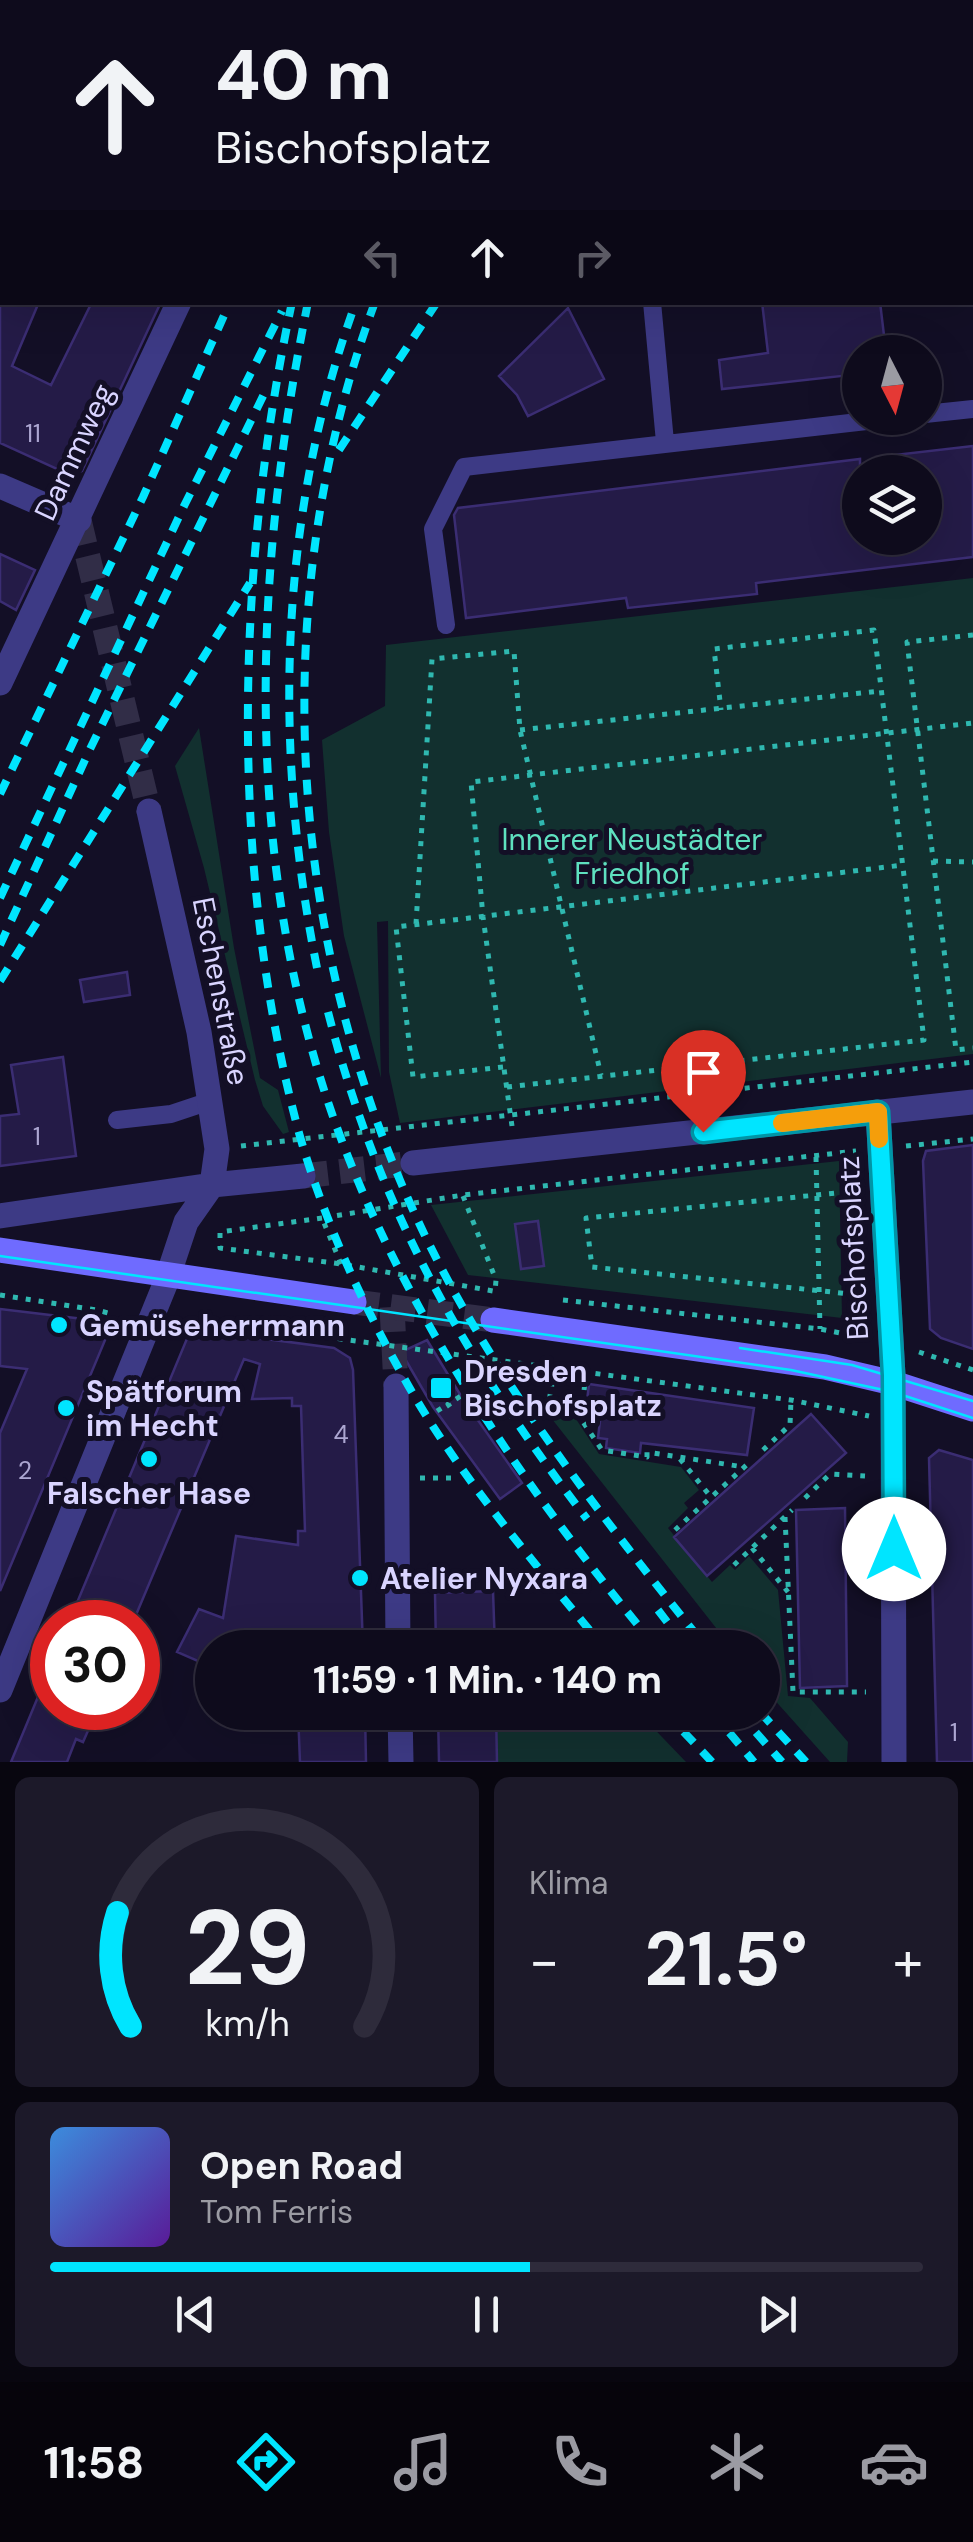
<!DOCTYPE html>
<html lang="de">
<meta charset="utf-8">
<style>
:root{--surface:#0e0b1c;--page:#1c1929;--text:#f1f3f6;--muted:#9b9ba3;--line:#2e2b3b;--accent:#00e5ff}
body{margin:0;font-family:"DM Sans",sans-serif;background:var(--page);color:var(--text);height:100vh;display:flex;flex-direction:column;font-size:38px;white-space:nowrap}
*{box-sizing:border-box;margin:0}
p{font-size:32px;color:var(--muted)}
.icon{flex:none;width:55px;height:55px;fill:none;stroke:currentColor;stroke-width:2;stroke-linecap:round;stroke-linejoin:round}
.map{position:relative;height:1762px;overflow:hidden}
.panel{display:flex;flex-direction:column;gap:15px;padding:15px;background:#08060f;flex:1}
.panel>*{flex:none}
.banner{position:absolute;left:0px;top:0px;width:975px;height:305px;box-shadow:0 10px 40px #0002,0 0 0 2px var(--line);background:#0e0b1c;color:var(--text);overflow:hidden}
.needle{width:65px;rotate:174deg}
.buttons{position:absolute;left:842px;top:335px;display:grid;gap:20px}
.buttons a{display:grid;place-items:center;width:100px;height:100px;border-radius:50%;background:var(--surface);box-shadow:0 10px 40px #0002,0 0 0 2px var(--line);font-size:50px}
.speed{position:absolute;left:30px;top:1600px;display:flex;gap:20px;font-size:50px;font-weight:700;text-align:center}
.speed>*{display:grid;place-content:center;width:130px;height:130px;border-radius:50%;background:var(--surface);box-shadow:0 10px 40px #0002,0 0 0 2px var(--line);line-height:1}
.speed .limit{border:15px solid #d22;background:#fff;color:#111}
.pin{position:absolute;display:grid;place-items:center;width:85px;height:85px;color:#fff;margin:-102px -42px;border-radius:50% 50% 50% 0;rotate:-45deg;box-shadow:0 0 10px #0007}
.pin .icon{rotate:45deg}
.me{position:absolute;width:110px;margin:-55px;rotate:0deg;stroke-linejoin:round;filter:drop-shadow(0 0 8px #0008)}
.turn{display:flex;align-items:center;gap:35px;height:210px;padding:0 50px;font-size:45px}
.turn .icon{width:130px;height:130px;stroke-width:2.5}
.turn b{display:block;font-size:70px;line-height:85px}
.lanes{display:flex;align-items:center;height:95px;padding:0 50px;background:#0003;justify-content:center;gap:50px;direction:ltr}
.lanes .off{opacity:.35}
.big{font-size:75px;font-weight:700;line-height:1.1}
.panel .widget{flex:1;display:flex;flex-direction:column;justify-content:center;gap:15px;min-width:0;padding:0 35px;border-radius:15px;background:var(--page)}
.panel .dial{align-items:center;gap:0}
.dial svg{height:260px;overflow:visible;fill:none;stroke:var(--line);stroke-width:7;stroke-linecap:round;text-anchor:middle}
.dial text{fill:var(--text);stroke:none}
.song{display:flex;align-items:center;gap:30px}
.cover{width:120px;height:120px;border-radius:15px;background:linear-gradient(135deg,hsl(210 70% 55%),hsl(270 70% 35%))}
.played{height:10px;border-radius:5px;background:linear-gradient(90deg,var(--accent) 55%,var(--line) 55%)}
.keys{display:flex;justify-content:space-around;direction:ltr}
.heat{display:flex;justify-content:space-between;align-items:center;font-size:55px;direction:ltr}
.panel .tiles{flex:1;display:grid;gap:15px;grid-template-columns:1fr 1fr}
.widget:last-child{grid-column:span 2}
.trip{position:absolute;left:195px;top:1630px;width:585px;height:100px;border-radius:50px;background:var(--surface);box-shadow:0 10px 40px #0002,0 0 0 2px var(--line);font-weight:700;line-height:100px;text-align:center}
.menu{display:flex;height:160px;justify-content:space-around;align-items:center;background:#06040b;color:var(--muted)}
.menu .icon{width:70px;height:70px}
.menu .current{color:var(--accent)}
.menu b{font-size:45px;color:var(--text)}
.map>svg:first-child{display:block}
</style>
<div class="map">
<svg width="973" height="1762" viewBox="0 0 973 1762">
<rect width="100%" height="100%" fill="#130f26"/>
<path fill="#12302f" d="M973,578V1054L400,1123L389,1072L388,921L377,922L381,1078L344,936L329,832L322,740L385,706L386,645Z
M199,728L234,948L260,1078L278,1090L289,1132L283,1134L263,1106L255,1080L204,868L175,766Z
M839,1161L842,1318L468,1275L431,1205Z
M564,1397L578,1399L576,1419L599,1454L681,1467L699,1490L684,1503L688,1508L668,1528L712,1582L730,1565L735,1570L749,1556L778,1590L788,1696L810,1698L848,1742L847,1762H830L763,1687L762,1648L731,1647L552,1419L562,1412Z
M550,1631L568,1632L581,1647H549Z
M496,1713H639L686,1762H497Z"/>
<path fill="#241b47" stroke="#3b2d73" stroke-width="2.5" d="M0,302H39L12,366L51,385L92,302H161L82,471L70,475L0,443Z
M762,302H880L886,352H860V374L722,389L719,360L768,353Z
M568,308L604,379L528,416L517,395L499,376Z
M973,446V557L756,583L757,594L628,608L626,598L466,618L454,515L458,508L860,459V538H925V472H878L877,457Z
M0,554L35,570L16,610L0,601Z
M127,972L130,995L84,1002L80,980Z
M63,1057L76,1156L0,1166V1116L19,1114L11,1065Z
M973,1145V1349L941,1338L930,1329L923,1161L926,1151Z
M538,1221L544,1266L521,1269L515,1224Z
M0,1309L100,1321L108,1333L0,1591V1433L27,1369L0,1366Z
M191,1329L334,1348L350,1358L353,1370L363,1648H209L207,1665L177,1652L199,1609L223,1618L236,1536L298,1545V1531H305L301,1406H292V1398L252,1399L260,1364L244,1359L133,1622H69Z
M427,1340L461,1396L522,1483L500,1499L433,1407L401,1352Z
M589,1384L754,1408L747,1455L641,1443L640,1453L606,1448L607,1439L598,1438L601,1412L592,1410L587,1401Z
M811,1414L846,1453L707,1576L674,1537Z
M939,1450L973,1460V1762H937L929,1458Z
M845,1508L847,1686L800,1688L796,1510Z
M493,1591L495,1648H436L435,1593Z
M52,1663V1708H98L83,1742L76,1739L67,1762H11Z
M298,1712H365L366,1762H300Z
M438,1712H496L497,1762H439Z"/>
<g fill="none" stroke-linecap="round" stroke-linejoin="round">
<path stroke="#312d47" stroke-width="25" stroke-dasharray="25 12" stroke-linecap="butt" d="M79,520L149,811
M303,1176L413,1163
M392,1307L396,1386"/>
<path stroke="#312d47" stroke-width="25" stroke-dasharray="25 12" stroke-linecap="butt" d="M354,1302L493,1320"/>
<path stroke="#2fb8b0" stroke-width="5" stroke-dasharray="5 8" stroke-linecap="butt" d="M973,635L907,642L956,1050L973,1048
M520,730L880,691
M933,861L973,862
M416,924L432,659L514,651L520,730L601,1075
M503,1067L413,1077L396,927L903,865
M507,1087L924,1040L874,630L714,649L721,710
M512,1126L483,917L471,782L973,723
M241,1146L973,1062
M906,1146L973,1139
M816,1157L820,1329
M847,1192L586,1218L592,1267L851,1294
M463,1196L496,1280L495,1292
M322,1218L220,1232V1248L341,1264L493,1291
M341,1264L322,1218L463,1195L856,1151
M0,1295L97,1310L112,1314L117,1326
M563,1300L820,1329L865,1338
M209,1321L791,1400L869,1416
M919,1352L973,1370
M586,1372L581,1419L602,1450L647,1457V1452L744,1467
M450,1407L448,1404L461,1396
M437,1411L448,1404
M547,1412L555,1368
M763,1450L790,1425L791,1400
M680,1459L711,1497
M420,1478H452
M805,1498L830,1474L865,1476
M785,1517L793,1692H866
M675,1530L751,1461
M752,1548L788,1592
M734,1565L792,1510"/>
<path stroke="#3d3a85" stroke-width="18" d="M788,2L790,0
M972,146H973
M652,302L665,442
M925,414L973,409
M446,625L433,529L464,467L893,418
M117,1120L171,1114L210,1101"/>
<path stroke="#3d3a85" stroke-width="25" d="M296,0L301,2
M81,2L82,0
M0,181L2,175
M0,486L79,520
M0,683L179,302
M878,1112L893,1375L894,1762
M413,1163L973,1102
M0,1216L212,1185L303,1176
M396,1386L398,1648
M0,1690L166,1282L186,1222L212,1185L217,1149L199,1032L149,811
M400,1712L401,1762"/>
<path stroke="#6f6bff" stroke-width="25" d="M0,1250L354,1302
M493,1320L825,1367L893,1383L973,1409"/>
<path stroke="#00e5ff" stroke-width="2.5" d="M0,1256L791,1370L893,1392L973,1418
M740,1348L852,1365L973,1401"/>
<path stroke="#00e5ff" stroke-width="8" stroke-dasharray="15 12" stroke-linecap="butt" d="M347,2L348,0
M383,2L384,0
M400,2L401,0
M441,2L442,0
M464,2L465,0
M505,2L507,0
M531,2L532,0
M640,2L642,0
M292,302C236,566 228,870 299,1133C322,1214 358,1295 399,1369C454,1471 531,1558 604,1648
M308,302C258,548 244,807 312,1050C373,1269 512,1475 657,1648
M375,302C256,623 290,999 457,1297C527,1422 617,1536 707,1648
M339,450L437,302
M0,794L143,497L230,302
M0,898L184,506L282,311
M0,945L90,749L268,386
M317,968C273,749 278,514 356,302
M0,981L250,583
M328,1012C378,1208 465,1360 587,1519
M658,1610L687,1648
M665,1712L712,1762
M712,1712L754,1762
M738,1712L782,1762
M760,1712L806,1762"/>
</g>
<g fill="none" stroke-linecap="round" stroke-linejoin="round">
<defs>
<path id="route" d="M703,1132L878,1112L893,1375L894,1549"/>
</defs>
<use href="#route" stroke="#0095a6" stroke-width="25"/>
<use href="#route" stroke="#00e5ff" stroke-width="18"/>
<path stroke="#f59e0b" stroke-width="18" d="M782,1123L878,1112L879,1139"/>
</g>
<g fill="#00e5ff" stroke="#130f26" stroke-width="4">
<circle cx="59" cy="1325" r="10"/>
<rect x="429" y="1376" width="24" height="24" rx="5"/>
<circle cx="66" cy="1408" r="10"/>
<circle cx="149" cy="1459" r="10"/>
<circle cx="360" cy="1578" r="10"/>
</g>
<g text-anchor="middle" dominant-baseline="central" stroke-width="10" stroke-linejoin="round" paint-order="stroke">
<g font-size="25" fill="#aca6d1">
<text x="33" y="433">11</text>
<text x="37" y="1136">1</text>
<text x="341" y="1434">4</text>
<text x="25" y="1470">2</text>
<text x="954" y="1732">1</text>
</g>
<g font-size="30" fill="#d9d4ff" stroke="#130f26">
<text transform="translate(74 452) rotate(-65)">Dammweg</text>
<text transform="translate(221 991) rotate(79)">Eschenstraße</text>
<text transform="translate(853 1248) rotate(-93)">Bischofsplatz</text>
</g>
<g font-size="30" fill="#5fe0c0" stroke="#130f26">
<text x="632" y="839">Innerer Neustädter<tspan x="632" dy="34">Friedhof</tspan></text>
</g>
<g font-size="30" font-weight="bold" fill="#d9d4ff" stroke="#130f26" text-anchor="start">
<text x="79" y="1325">Gemüseherrmann</text>
<text x="464" y="1371">Dresden<tspan x="464" dy="34">Bischofsplatz</tspan></text>
<text x="86" y="1391">Spätforum<tspan x="86" dy="34">im Hecht</tspan></text>
<text x="149" y="1493" text-anchor="middle">Falscher Hase</text>
<text x="380" y="1578">Atelier Nyxara</text>
</g>
</g>
</svg>
<div class="buttons">
<a><svg class="needle" viewBox="-14 -14 28 28"><path d="M0-13l5 13h-10z" fill="#e53935"/><path d="M0 13l5-13h-10z" fill="#9b9ba3"/></svg></a>
<a><svg class="icon" aria-label="layers" viewBox="0 0 24 24"><path d="M12 4l9 5-9 5-9-5zM3 14l9 5 9-5"/></svg></a>
</div>
<div class="speed"><div class="limit">30</div></div>
<div class="pin" style="left:703px;top:1132px;background:#d93025"><svg class="icon" aria-label="arrive" viewBox="0 0 24 24"><path d="M6 21V4h12l-3 4 3 4H6"/></svg></div>
<svg class="me" style="left:894px;top:1549px" viewBox="-20 -20 40 40"><circle r="19" fill="#fff"/><path d="M0-13L10 11 0 6-10 11z" fill="#00e5ff"/></svg>
<div class="trip">11:59 · 1 Min. · 140 m</div>
<div class="banner">
<div class="turn"><svg class="icon" aria-label="ahead" viewBox="0 0 24 24"><path d="M12 20V5M6 11l6-6 6 6"/></svg><div><b>40 m</b>Bischofsplatz</div></div>
<div class="lanes"><svg class="icon off" aria-label="left" viewBox="0 0 24 24"><path d="M17 20v-9H6M10 6l-5 5 5 5"/></svg><svg class="icon" aria-label="ahead" viewBox="0 0 24 24"><path d="M12 20V5M6 11l6-6 6 6"/></svg><svg class="icon off" aria-label="right" viewBox="0 0 24 24"><path d="M7 20v-9h11M14 6l5 5-5 5"/></svg></div>
</div>
</div>
<section class="panel">
<div class="tiles">
<div class="widget dial"><svg viewBox="0 0 100 80">
<path d="M14 69A42 42 0 1 1 86 69"/>
<path d="M14 69A42 42 0 0 1 10 34" stroke="#00e5ff"/>
<text x="50" y="56" font-size="32" font-weight="700">29</text>
<text x="50" y="72" font-size="11">km/h</text>
</svg></div>
<div class="widget"><p>Klima</p>
<div class="heat"><a>−</a><b class="big">21.5°</b><a>+</a></div>
</div>
<div class="widget">
<div class="song"><i class="cover"></i><div><b>Open Road</b><p>Tom Ferris</p></div></div>
<div class="played"></div>
<div class="keys"><svg class="icon" aria-label="previous" viewBox="0 0 24 24"><path d="M18 5L8 12l10 7zM5 5v14"/></svg><svg class="icon" aria-label="pause" viewBox="0 0 24 24"><path d="M8 5v14M16 5v14"/></svg><svg class="icon" aria-label="next" viewBox="0 0 24 24"><path d="M6 5l10 7-10 7zM19 5v14"/></svg></div>
</div>
</div>
</section>
<nav class="menu">
<b>11:58</b>
<svg class="icon current" aria-label="directions" viewBox="0 0 24 24"><path d="M12 3l9 9-9 9-9-9zM9 14v-3h6M13 9l2 2-2 2"/></svg>
<svg class="icon" aria-label="music" viewBox="0 0 24 24"><path d="M9 18V5l10-2v13"/><circle cx="6" cy="18" r="3"/><circle cx="16" cy="16" r="3"/></svg>
<svg class="icon" aria-label="phone" viewBox="0 0 24 24"><path d="M5 4h4l2 5-3 2q2 4 5 5l2-3 5 2v4C11 20 4 13 5 4z"/></svg>
<svg class="icon" aria-label="climate" viewBox="0 0 24 24"><path d="M12 3v18M4 7l16 10M4 17L20 7"/></svg>
<svg class="icon" aria-label="car" viewBox="0 0 24 24"><path d="M5 17H2v-5l4-1 3-4h7l3 4 3 1v5h-3M9 17h6M6 11h13"/><circle cx="7" cy="17" r="2"/><circle cx="17" cy="17" r="2"/></svg>
</nav>
